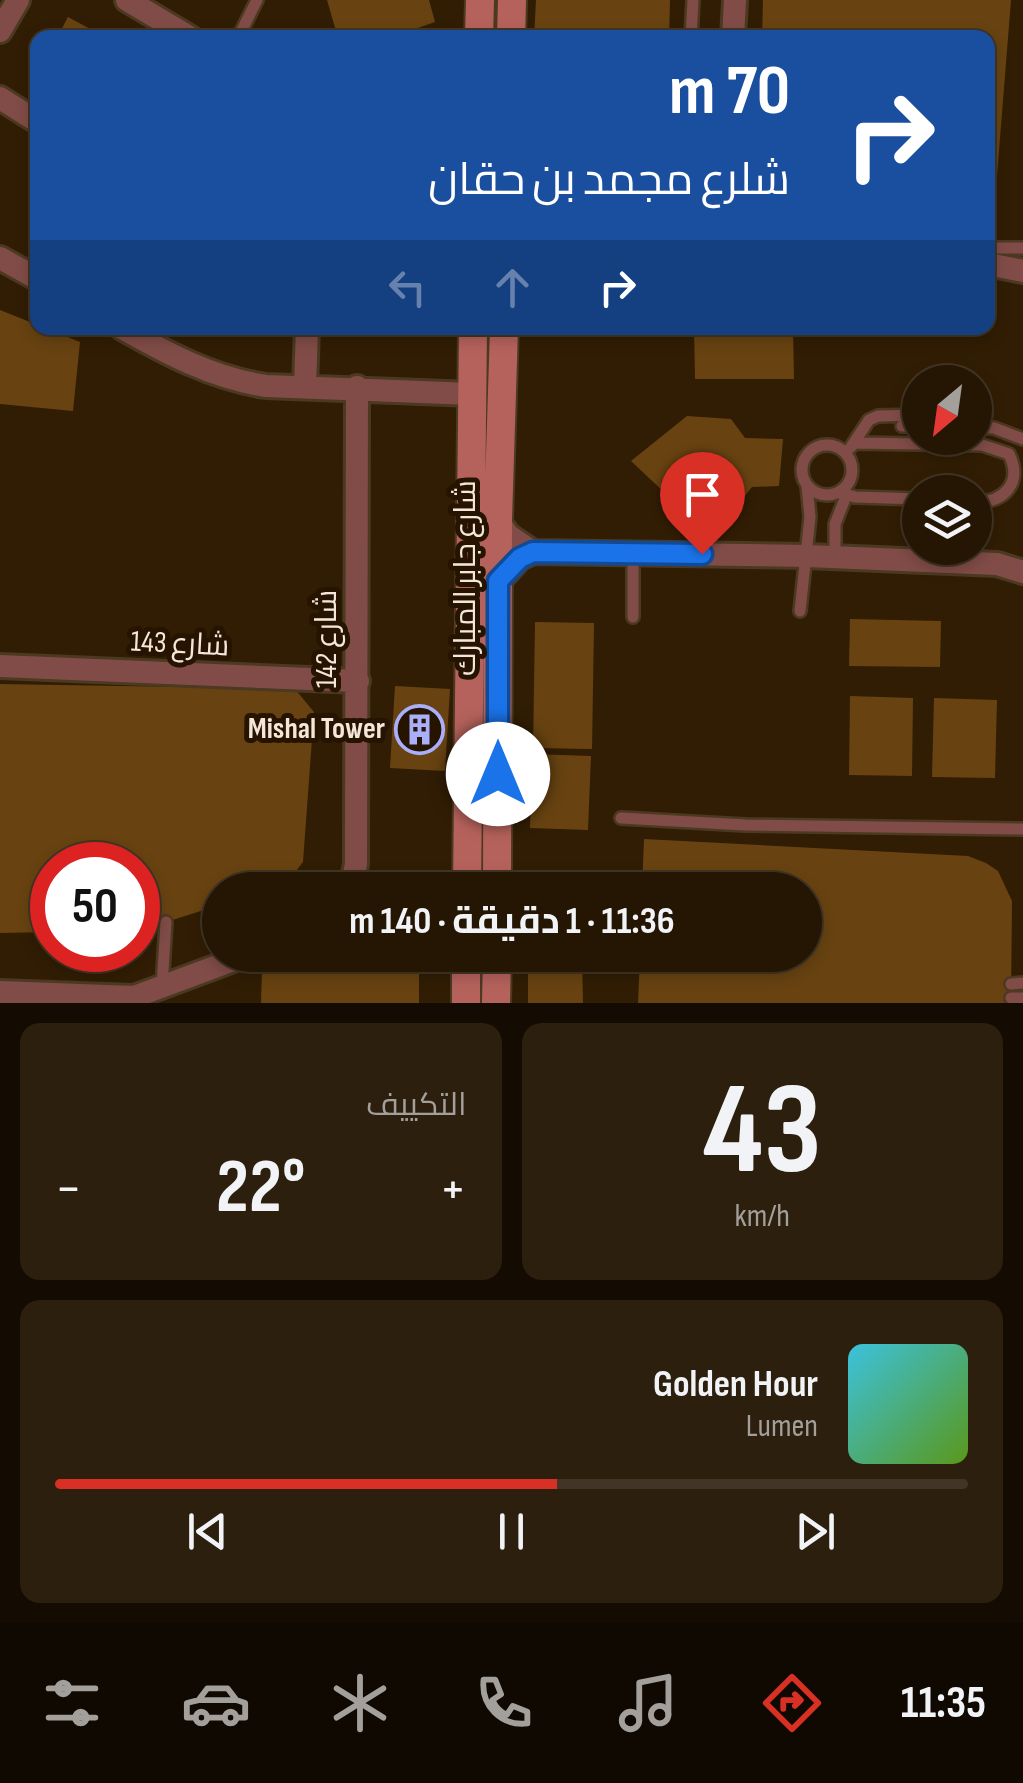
<!DOCTYPE html>
<html lang="ar">
<meta charset="utf-8">
<style>
:root{--surface:#251603;--page:#2d1f0d;--text:#f1f3f6;--muted:#a39f9a;--line:#423525;--accent:#d93025}
body{margin:0;font-family:"Sofia Sans Condensed",Cairo,sans-serif;background:var(--page);color:var(--text);direction:rtl;height:100vh;display:flex;flex-direction:column;font-size:38px;white-space:nowrap}
*{box-sizing:border-box;margin:0}
p{font-size:32px;color:var(--muted)}
.icon{flex:none;width:55px;height:55px;fill:none;stroke:currentColor;stroke-width:2;stroke-linecap:round;stroke-linejoin:round}
.map{position:relative;height:1003px;overflow:hidden;direction:ltr}
.panel{display:flex;flex-direction:column;gap:20px;padding:20px;background:#140c02;flex:1}
.panel>*{flex:none}
.banner{position:absolute;left:30px;top:30px;width:965px;height:305px;border-radius:20px;box-shadow:0 5px 15px #0003,0 0 0 2px var(--line);direction:rtl;background:#1a4fa0;color:#fff;overflow:hidden}
.needle{width:65px;rotate:209deg}
.buttons{position:absolute;left:902px;top:365px;display:grid;gap:20px}
.buttons a{display:grid;place-items:center;width:90px;height:90px;border-radius:50%;background:var(--surface);box-shadow:0 5px 15px #0003,0 0 0 2px var(--line);font-size:50px}
.speed{position:absolute;left:30px;top:842px;display:flex;gap:20px;font-size:50px;font-weight:700;text-align:center}
.speed>*{display:grid;place-content:center;width:130px;height:130px;border-radius:50%;background:var(--surface);box-shadow:0 5px 15px #0003,0 0 0 2px var(--line);line-height:1}
.speed .limit{border:15px solid #d22;background:#fff;color:#111}
.pin{position:absolute;display:grid;place-items:center;width:85px;height:85px;color:#fff;margin:-102px -42px;border-radius:50% 50% 50% 0;rotate:-45deg;box-shadow:0 0 10px #0007}
.pin .icon{rotate:45deg}
.me{position:absolute;width:110px;margin:-55px;rotate:0deg;stroke-linejoin:round;filter:drop-shadow(0 0 8px #0008)}
.turn{display:flex;align-items:center;gap:35px;height:210px;padding:0 40px;font-size:45px}
.turn .icon{width:130px;height:130px;stroke-width:2.5}
.turn b{display:block;font-size:70px;line-height:85px}
.lanes{display:flex;align-items:center;height:95px;padding:0 40px;background:#0003;justify-content:center;gap:50px;direction:ltr}
.lanes .off{opacity:.35}
.big{font-size:75px;font-weight:700;line-height:1.1}
.panel .card{flex:1;display:flex;flex-direction:column;justify-content:center;gap:15px;min-width:0;padding:0 35px;border-radius:20px;background:var(--page)}
.panel .dial{align-items:center;gap:0}
.dial b{font-size:130px;line-height:1}
.song{display:flex;align-items:center;gap:30px}
.cover{width:120px;height:120px;border-radius:15px;background:linear-gradient(135deg,hsl(190 70% 55%),hsl(90 70% 35%))}
.played{height:10px;border-radius:5px;background:linear-gradient(90deg,var(--accent) 55%,var(--line) 55%)}
.keys{display:flex;justify-content:space-around;direction:ltr}
.heat{display:flex;justify-content:space-between;align-items:center;font-size:55px;direction:ltr}
.panel .tiles{flex:1;display:grid;gap:20px;grid-template-columns:1fr 1fr}
.card:last-child{grid-column:span 2}
.trip{position:absolute;left:202px;top:872px;width:620px;height:100px;border-radius:50px;background:var(--surface);box-shadow:0 5px 15px #0003,0 0 0 2px var(--line);font-weight:700;line-height:100px;text-align:center;direction:rtl}
.tab-bar{display:flex;height:160px;justify-content:space-around;align-items:center;background:#0f0901;color:var(--muted)}
.tab-bar .icon{width:70px;height:70px}
.tab-bar .selected{color:var(--accent)}
.tab-bar b{font-size:45px;color:var(--text)}
.map>svg:first-child{display:block}
</style>
<div class="map">
<svg width="1023" height="1003" viewBox="0 0 1023 1003">
<rect width="100%" height="100%" fill="#311d04"/>
<path fill="#684311" d="M327,0H429L435,22L389,38H338Z
M536,0H670L669,38H534Z
M763,0H1011L995,201H988V38H762Z
M68,17L107,38H57Z
M0,310L80,342L73,411L0,404Z
M694,328H793L794,379H695Z
M687,416L731,419L745,438L783,439L779,486L752,487L730,514L684,511L631,461Z
M850,619L941,621L940,667L849,666Z
M535,622L594,623L592,749L533,748Z
M0,684L295,689L314,712L303,862L286,884L266,890H220V905L166,922L138,923V865H52V932L0,933Z
M395,686L450,689L445,771L390,768Z
M850,696L913,698L912,776L849,775Z
M934,698L997,700L995,778L932,777Z
M532,754L591,756L588,830L530,828Z
M644,839L968,856L986,863L998,871L1012,901L1011,1003H638L640,955H805V890H642Z
M528,955H582L583,1003H528Z
M262,968L419,970V1003H261Z"/>
<g fill="none" stroke-linecap="round" stroke-linejoin="round">
<defs>
<path id="service" d="M238,38L257,0
M691,38L693,0
M988,248H1023
M975,416H984
M902,426H920
M975,427L994,428L1023,439
M856,443L982,445L1009,454C1023,483 1004,503 975,502
M802 470a25 25 0 1 1 50 0a25 25 0 1 1-50 0Z
M851,447L869,420L878,416L920,415
M839,492L855,497L920,499
M633,553V617
M835,557V524L846,496
M800,611L810,517L807,486
M621,818L745,825L1023,829
M1011,984L1023,983
M162,987L166,922
M1011,998H1023"/>
<path id="minor" d="M127,0L191,38
M0,31L18,0
M733,38L735,0
M0,98L38,122
M0,258L38,279
M988,264L1023,271
M122,328C168,354 213,378 266,386L472,394
M305,387L307,328
M498,520L508,535L533,552L520,558L499,581
M533,552L807,556L997,564L1023,572
M0,666L358,681
M351,890L356,864L357,387
M0,992L134,997L247,955"/>
<path id="secondary" d="M479,38L480,0
M511,38L512,0
M467,890L473,328
M497,890L498,520L504,328
M466,1003V955
M496,1003L497,955"/>
</defs>
<use href="#service" stroke="#4c3922" stroke-width="16"/>
<use href="#minor" stroke="#4c3922" stroke-width="28"/>
<use href="#secondary" stroke="#4c3922" stroke-width="32"/>
<use href="#service" stroke="#814c47" stroke-width="11"/>
<use href="#minor" stroke="#814c47" stroke-width="22"/>
<use href="#secondary" stroke="#b6625c" stroke-width="28"/>
</g>
<g fill="none" stroke-linecap="round" stroke-linejoin="round">
<defs>
<path id="route" d="M498,774V581L520,558L533,552L702,554"/>
</defs>
<use href="#route" stroke="#114b97" stroke-width="25"/>
<use href="#route" stroke="#1a73e8" stroke-width="18"/>
</g>
<defs>
<symbol id="building-ring" viewBox="-11 -11 22 22"><circle r="9.5" fill="#261300" stroke="#aaaffb" stroke-width="1.5"/><path d="M-4-6H4V6H1V3H-1V6H-4ZM-2.5-4.3h1.7v1.8h-1.7ZM.8-4.3h1.7v1.8H.8ZM-2.5-1h1.7V.8h-1.7ZM.8-1h1.7V.8H.8Z" fill="#aaaffb"/></symbol>
</defs>
<g fill-rule="evenodd">
<use href="#building-ring" x="392" y="702" width="55" height="55"/>
</g>
<g text-anchor="middle" dominant-baseline="central" stroke-width="10" stroke-linejoin="round" paint-order="stroke">
<g font-size="30" fill="#f4e6d8" stroke="#261300">
<text transform="translate(466 578) rotate(-90)">شارع جابر المبارك</text>
<text transform="translate(327 639) rotate(-90)">شارع 142</text>
<text transform="translate(180 644) rotate(3)">شارع 143</text>
</g>
<g font-size="30" font-weight="bold" fill="#f4e6d8" stroke="#261300" text-anchor="end">
<text x="385" y="729">Mishal Tower</text>
</g>
</g>
</svg>
<div class="buttons">
<a><svg class="needle" viewBox="-14 -14 28 28"><path d="M0-13l5 13h-10z" fill="#e53935"/><path d="M0 13l5-13h-10z" fill="#a39f9a"/></svg></a>
<a><svg class="icon" aria-label="layers" viewBox="0 0 24 24"><path d="M12 4l9 5-9 5-9-5zM3 14l9 5 9-5"/></svg></a>
</div>
<div class="speed"><div class="limit">50</div></div>
<div class="pin" style="left:702px;top:554px;background:#d93025"><svg class="icon" aria-label="arrive" viewBox="0 0 24 24"><path d="M6 21V4h12l-3 4 3 4H6"/></svg></div>
<svg class="me" style="left:498px;top:774px" viewBox="-20 -20 40 40"><circle r="19" fill="#fff"/><path d="M0-13L10 11 0 6-10 11z" fill="#1a73e8"/></svg>
<div class="trip">11:36 · 1 دقيقة · 140 m</div>
<div class="banner">
<div class="turn"><svg class="icon" aria-label="right" viewBox="0 0 24 24"><path d="M7 20v-9h11M14 6l5 5-5 5"/></svg><div><b>70 m</b>شلرع مجمد بن حقان</div></div>
<div class="lanes"><svg class="icon off" aria-label="left" viewBox="0 0 24 24"><path d="M17 20v-9H6M10 6l-5 5 5 5"/></svg><svg class="icon off" aria-label="ahead" viewBox="0 0 24 24"><path d="M12 20V5M6 11l6-6 6 6"/></svg><svg class="icon" aria-label="right" viewBox="0 0 24 24"><path d="M7 20v-9h11M14 6l5 5-5 5"/></svg></div>
</div>
</div>
<section class="panel">
<div class="tiles">
<div class="card dial"><b>43</b><p>km/h</p></div>
<div class="card"><p>التكييف</p>
<div class="heat"><a>−</a><b class="big">22°</b><a>+</a></div>
</div>
<div class="card">
<div class="song"><i class="cover"></i><div><b>Golden Hour</b><p>Lumen</p></div></div>
<div class="played"></div>
<div class="keys"><svg class="icon" aria-label="previous" viewBox="0 0 24 24"><path d="M18 5L8 12l10 7zM5 5v14"/></svg><svg class="icon" aria-label="pause" viewBox="0 0 24 24"><path d="M8 5v14M16 5v14"/></svg><svg class="icon" aria-label="next" viewBox="0 0 24 24"><path d="M6 5l10 7-10 7zM19 5v14"/></svg></div>
</div>
</div>
</section>
<nav class="tab-bar">
<b>11:35</b>
<svg class="icon selected" aria-label="directions" viewBox="0 0 24 24"><path d="M12 3l9 9-9 9-9-9zM9 14v-3h6M13 9l2 2-2 2"/></svg>
<svg class="icon" aria-label="music" viewBox="0 0 24 24"><path d="M9 18V5l10-2v13"/><circle cx="6" cy="18" r="3"/><circle cx="16" cy="16" r="3"/></svg>
<svg class="icon" aria-label="phone" viewBox="0 0 24 24"><path d="M5 4h4l2 5-3 2q2 4 5 5l2-3 5 2v4C11 20 4 13 5 4z"/></svg>
<svg class="icon" aria-label="climate" viewBox="0 0 24 24"><path d="M12 3v18M4 7l16 10M4 17L20 7"/></svg>
<svg class="icon" aria-label="car" viewBox="0 0 24 24"><path d="M5 17H2v-5l4-1 3-4h7l3 4 3 1v5h-3M9 17h6M6 11h13"/><circle cx="7" cy="17" r="2"/><circle cx="17" cy="17" r="2"/></svg>
<svg class="icon" aria-label="filters" viewBox="0 0 24 24"><path d="M4 7h16M4 17h16"/><circle cx="9" cy="7" r="2"/><circle cx="15" cy="17" r="2"/></svg>
</nav>
